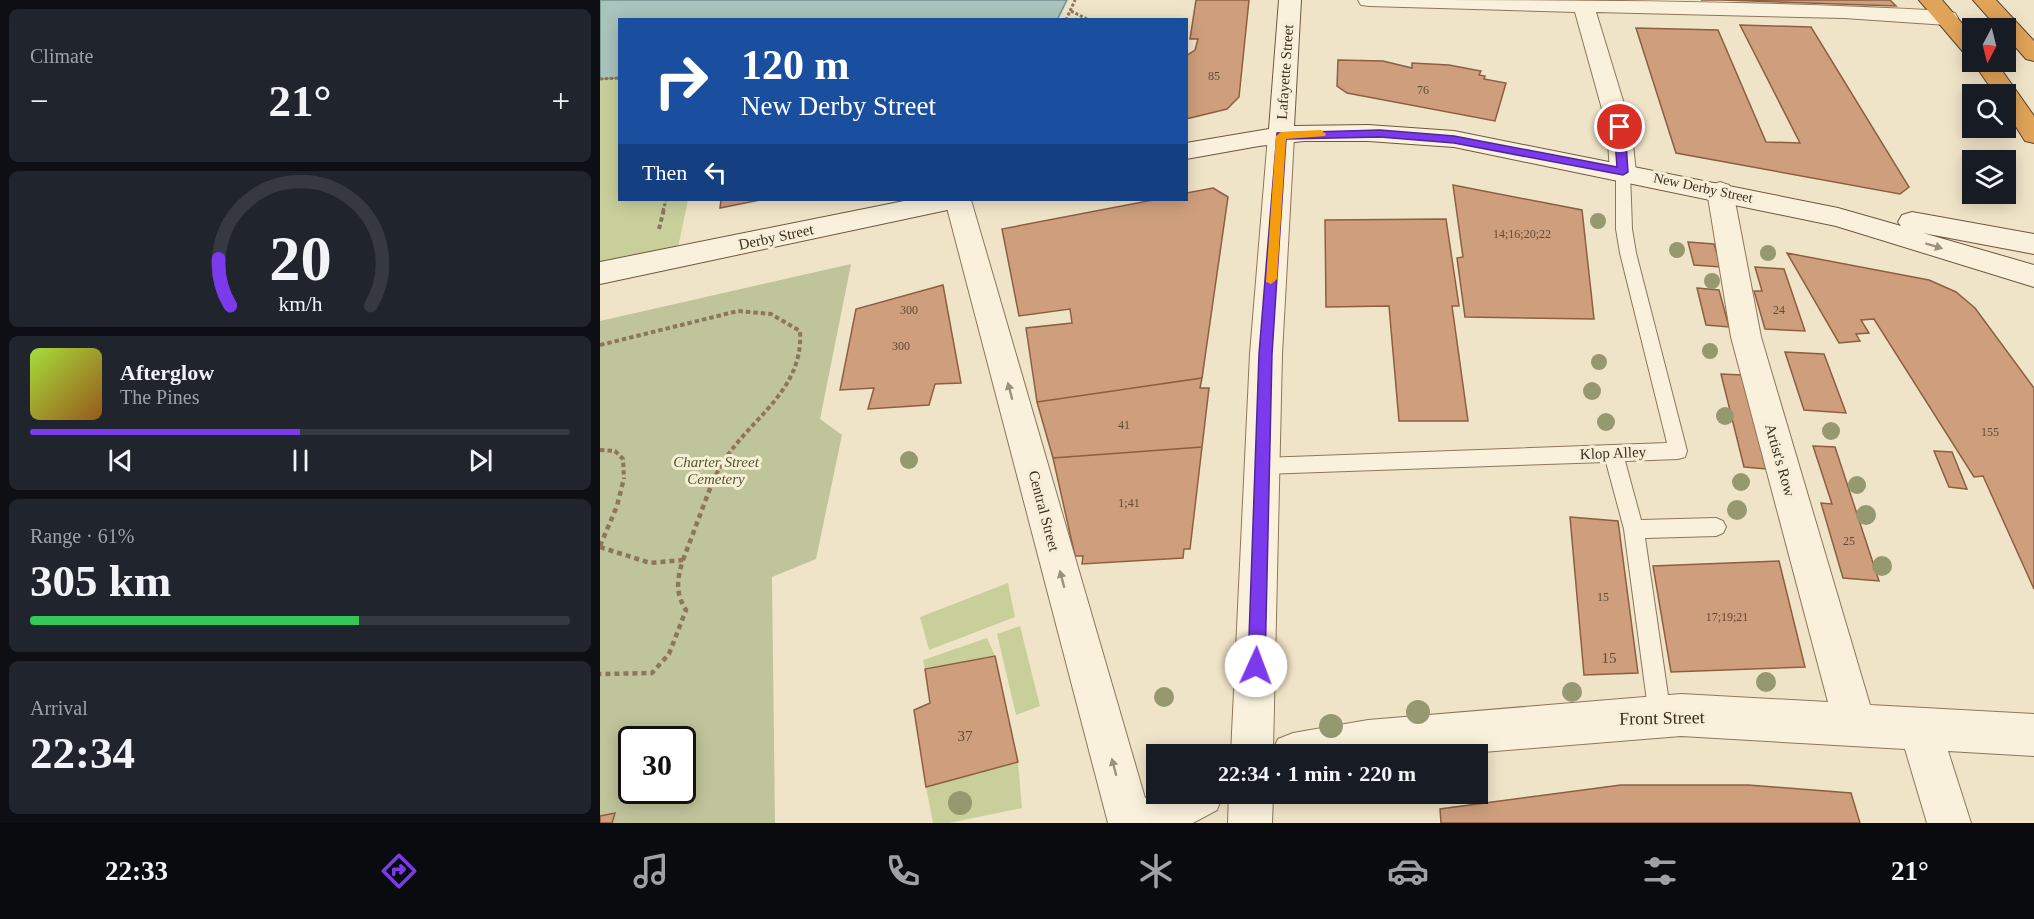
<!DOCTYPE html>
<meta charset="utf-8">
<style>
:root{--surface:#171b24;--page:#20242c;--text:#f1f3f6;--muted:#9ea1a6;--line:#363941;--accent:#7c3aed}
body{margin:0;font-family:Georgia,serif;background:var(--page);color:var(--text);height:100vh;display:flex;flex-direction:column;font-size:22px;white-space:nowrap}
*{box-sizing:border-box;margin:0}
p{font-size:20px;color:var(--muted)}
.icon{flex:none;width:33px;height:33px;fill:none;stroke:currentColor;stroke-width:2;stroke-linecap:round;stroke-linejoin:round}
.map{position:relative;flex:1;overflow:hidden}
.panel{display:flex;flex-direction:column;gap:9px;padding:9px;background:#0d0f14;width:600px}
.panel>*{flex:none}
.guide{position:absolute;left:18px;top:18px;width:570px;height:183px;border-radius:0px;box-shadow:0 3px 15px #0003;background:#1a4fa0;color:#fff;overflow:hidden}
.needle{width:39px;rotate:187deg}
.buttons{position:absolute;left:1362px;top:18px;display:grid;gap:12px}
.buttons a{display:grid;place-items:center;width:54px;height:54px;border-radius:0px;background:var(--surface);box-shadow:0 3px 15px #0003;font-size:30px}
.speed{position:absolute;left:18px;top:726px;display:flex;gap:12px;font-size:30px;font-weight:700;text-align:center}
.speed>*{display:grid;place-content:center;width:78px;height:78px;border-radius:50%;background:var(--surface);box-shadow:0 3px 15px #0003;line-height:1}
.speed .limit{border:3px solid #111;border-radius:9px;background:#fff;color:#111}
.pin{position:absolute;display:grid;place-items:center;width:51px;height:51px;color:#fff;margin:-26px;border:3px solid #fff;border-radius:50%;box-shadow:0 2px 6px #0007}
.me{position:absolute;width:66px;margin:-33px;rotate:2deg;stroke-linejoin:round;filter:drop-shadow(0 0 4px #0008)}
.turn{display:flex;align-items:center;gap:21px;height:126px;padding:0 24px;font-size:27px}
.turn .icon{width:78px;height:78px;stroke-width:2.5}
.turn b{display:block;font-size:42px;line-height:51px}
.then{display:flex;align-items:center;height:57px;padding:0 24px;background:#0003;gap:12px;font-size:22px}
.big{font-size:45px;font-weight:800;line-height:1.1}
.panel .tile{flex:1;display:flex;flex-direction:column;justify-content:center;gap:9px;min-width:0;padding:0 21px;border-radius:9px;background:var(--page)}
.panel .dial{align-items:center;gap:0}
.dial svg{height:156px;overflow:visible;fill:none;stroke:var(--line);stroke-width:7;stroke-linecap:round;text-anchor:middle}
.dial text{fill:var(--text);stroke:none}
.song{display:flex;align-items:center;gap:18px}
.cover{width:72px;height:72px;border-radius:9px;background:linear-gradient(135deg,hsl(80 70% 55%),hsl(30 70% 35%))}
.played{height:6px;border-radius:3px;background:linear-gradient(90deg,var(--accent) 50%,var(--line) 50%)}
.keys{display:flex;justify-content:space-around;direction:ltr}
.heat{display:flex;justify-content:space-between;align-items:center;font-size:33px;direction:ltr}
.charge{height:9px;border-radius:4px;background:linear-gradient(90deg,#34c759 61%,var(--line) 0)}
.trip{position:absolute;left:546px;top:744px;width:342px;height:60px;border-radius:0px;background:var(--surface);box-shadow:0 3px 15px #0003;font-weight:800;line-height:60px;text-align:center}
.dock{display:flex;height:96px;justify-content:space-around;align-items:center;background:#090b0e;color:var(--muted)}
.dock .icon{width:42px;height:42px}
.dock .active{color:var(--accent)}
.dock b{font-size:27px;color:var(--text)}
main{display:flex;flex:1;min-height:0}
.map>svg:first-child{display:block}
</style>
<main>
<section class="panel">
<div class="tile"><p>Climate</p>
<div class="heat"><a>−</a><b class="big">21°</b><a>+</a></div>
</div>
<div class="tile dial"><svg viewBox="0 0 100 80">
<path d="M14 69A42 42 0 1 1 86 69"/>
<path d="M14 69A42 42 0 0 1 8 45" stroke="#7c3aed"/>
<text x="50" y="56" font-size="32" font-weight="700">20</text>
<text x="50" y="72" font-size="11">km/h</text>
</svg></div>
<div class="tile">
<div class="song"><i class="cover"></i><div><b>Afterglow</b><p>The Pines</p></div></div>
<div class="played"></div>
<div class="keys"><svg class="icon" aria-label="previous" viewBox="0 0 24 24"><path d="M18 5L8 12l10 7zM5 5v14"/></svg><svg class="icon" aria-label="pause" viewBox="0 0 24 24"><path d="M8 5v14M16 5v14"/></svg><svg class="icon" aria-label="next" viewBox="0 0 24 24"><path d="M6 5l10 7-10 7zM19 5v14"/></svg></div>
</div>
<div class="tile"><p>Range · 61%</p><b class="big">305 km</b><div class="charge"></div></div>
<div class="tile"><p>Arrival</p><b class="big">22:34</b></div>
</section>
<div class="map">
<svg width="1434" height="823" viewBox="0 0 1434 823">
<rect width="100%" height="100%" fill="#f0e4c8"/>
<path fill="#c9cf9b" d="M0,66H19L20,200H88L76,257L0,272Z
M408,583L415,617L329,650L320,617Z
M420,626L440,706L416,715L397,634Z
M387,638L395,656L326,673L323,660Z
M418,762L422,808L349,823H333L326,787Z"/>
<path fill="#bfc49a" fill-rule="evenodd" d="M251,264L220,419L242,435L216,559L172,577L175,823H0V321ZM32,740H82V790H32Z"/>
<path fill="#a9c4bc" stroke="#6f938a" stroke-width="1.5" d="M0,0H467L457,20H20L19,78L0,79Z"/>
<path fill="#cf9f7d" stroke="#8d5f41" stroke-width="1.5" d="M596,0H649L639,97L627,109L586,119V56L595,50L598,39H590Z
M1101,0H1290L1296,6L1122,0Z
M1140,25L1211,27L1309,187L1300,194L1076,153L1036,28L1118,30L1166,142L1200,143Z
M738,60L783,61L812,68V63L849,65L881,71L879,75L885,76L884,79L906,83L895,121L747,93L737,86Z
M853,185L982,210L994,319L865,317L857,258L863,257Z
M613,188L628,197L602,378L437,402L426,328L472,323L470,309L419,316L402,229L553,200H586V193Z
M121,200H160L120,208Z
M846,219L859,306H852L868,421H799L789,306L726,307L725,220Z
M1088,242L1114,244L1121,267L1094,265Z
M1187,253L1329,280L1356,292L1375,308L1434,388V589L1383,476L1374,477L1274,319L1261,320L1269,333L1256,334L1260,341L1239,343Z
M1155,267L1184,269L1205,331L1165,329L1154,291H1162Z
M343,285L361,383L335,384L329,405L268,409L274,388L240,390L256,309Z
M1097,288L1119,290L1129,327L1106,325Z
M1185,352L1224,354L1246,413L1204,410Z
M1121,374L1142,375L1178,470L1144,467Z
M602,378L600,388H609L602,447L453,458L437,402Z
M1213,446L1235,447L1279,581L1243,578L1221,503L1232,504Z
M602,447L590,549H584L583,558L482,564L483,556H475L453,458Z
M1334,451L1352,452L1367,489L1349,487Z
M970,517L1018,521L1038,673L984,675Z
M1179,561L1205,667L1071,672L1053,566Z
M395,656L418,762L326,787L314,710L330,703L325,669Z
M1021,785H1148L1251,793L1260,823H841L840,809Z
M15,813L12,823H0V816Z"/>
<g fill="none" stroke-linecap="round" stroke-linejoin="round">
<defs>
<path id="lane" d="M1023,167L1030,172L1032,229L1036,253L1087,451L1085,457L1078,459L1025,461L1041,520L1116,518L1123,521L1126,527L1123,533L1116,536L1045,538L1071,716L1068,724L1060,727L1052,724L1049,716L1024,529L1006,462L663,474L656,472L654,466L656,460L663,458L1067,443L1020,253L1016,229V172Z"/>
<path id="street" d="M758,0C955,0 1151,0 1347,11L1355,13L1358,18L1355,23L1347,25L1244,18L996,12L1031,127L1036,172L1032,178L1023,181L1014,178L1010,172L1007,127L975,12L769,6L761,5Z
M681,128L690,130L694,136L682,354L673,750L678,739L693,733L768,720L1081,694L1228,702L1131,337L1107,191L1111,185L1120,182L1129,185L1133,191L1161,337L1270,705L1434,714V756L1348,751L1371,823H1327L1305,749L1081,736L859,754H631L650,354L668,136L672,130Z
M345,200H371L545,798L558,794H623L617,810L593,823H508Z
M629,794H673L672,823H628Z"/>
<path id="secondary" d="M679,0H701L694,126L768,125L854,131L1238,208L1301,226L1298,222L1302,215L1312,212L1434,234V254L1323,233L1434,265V287L1236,226L854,147L768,141H704L659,146L586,159V143L669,129Z
M309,200H365L362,206L352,209L0,284V262Z"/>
<path id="highway" d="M1319,0H1342L1372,35V55L1364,53Z
M1373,0H1396L1434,41V61L1426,59L1406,36V28H1398Z
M1373,62H1396L1434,116V143L1425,141L1406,111V94H1395Z"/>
</defs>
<use href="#lane" stroke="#8d765c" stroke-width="2"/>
<use href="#street" stroke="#8d765c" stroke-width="2"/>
<use href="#secondary" stroke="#6f573f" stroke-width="2"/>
<use href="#highway" stroke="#5b4430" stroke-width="2"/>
<path stroke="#8d765c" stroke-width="3" stroke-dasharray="3 2" stroke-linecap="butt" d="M471,11L489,20
M466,20L475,0
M0,79L20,78
M63,211L66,200"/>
<path stroke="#8d765c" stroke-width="4" stroke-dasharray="4.5 3" stroke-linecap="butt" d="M59,229L64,209
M0,345L138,311L171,314L200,331C204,398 139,422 114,479
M0,450L15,451L23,459L24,479"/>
<path stroke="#8d765c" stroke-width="4.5" stroke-dasharray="5 4" stroke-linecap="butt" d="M0,546L17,506L24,478
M0,547L50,563L83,560C77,579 75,593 86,610L69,654L52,673L0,674
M83,560L114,478"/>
<use href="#lane" fill="#faf1dc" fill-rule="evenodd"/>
<use href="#street" fill="#faf1dc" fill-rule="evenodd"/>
<use href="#secondary" fill="#faf1dc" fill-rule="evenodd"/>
<use href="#highway" fill="#e0a458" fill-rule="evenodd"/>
</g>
<g fill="#96986f">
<circle cx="998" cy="221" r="8"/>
<circle cx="1077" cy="250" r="8"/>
<circle cx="1168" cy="253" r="8"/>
<circle cx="1112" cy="281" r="8"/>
<circle cx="1110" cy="351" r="8"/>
<circle cx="999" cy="362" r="8"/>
<circle cx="992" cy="391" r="9"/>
<circle cx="1125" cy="416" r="9"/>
<circle cx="1006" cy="422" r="9"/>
<circle cx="1231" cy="431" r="9"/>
<circle cx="309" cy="460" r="9"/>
<circle cx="1141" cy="482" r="9"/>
<circle cx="1257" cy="485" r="9"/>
<circle cx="1137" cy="510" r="10"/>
<circle cx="1266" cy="515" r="10"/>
<circle cx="1282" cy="566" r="10"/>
<circle cx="1166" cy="682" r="10"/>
<circle cx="972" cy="692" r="10"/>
<circle cx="564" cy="697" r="10"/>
<circle cx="818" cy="712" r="12"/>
<circle cx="731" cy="726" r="12"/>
<circle cx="360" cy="803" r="12"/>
</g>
<defs><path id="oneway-solid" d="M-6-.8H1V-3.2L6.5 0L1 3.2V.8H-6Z" transform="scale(1.5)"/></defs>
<g fill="#9c907e">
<use href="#oneway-solid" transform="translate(1334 246) rotate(17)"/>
<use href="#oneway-solid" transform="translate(410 391) rotate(-105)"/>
<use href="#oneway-solid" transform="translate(462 579) rotate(-105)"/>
<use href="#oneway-solid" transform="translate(514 767) rotate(-105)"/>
</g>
<path fill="#7c3aed" stroke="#51269a" stroke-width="1.5" d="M1020,124L1025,127L1028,172L1023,175L854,143L780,137L686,139L672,354L665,666L662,672L656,675L650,672L648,666L659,354L677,133L780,130L854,136L1017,167L1014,127Z"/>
<path fill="#f59e0b" d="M721,130L726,134L725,136L686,139L677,279L671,284L666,282L676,136L681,132Z"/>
<g text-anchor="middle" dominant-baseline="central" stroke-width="6" stroke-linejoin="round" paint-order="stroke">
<g font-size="12" fill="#624a37">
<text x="614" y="76">85</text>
<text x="823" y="90">76</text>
<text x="922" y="234">14;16;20;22</text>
<text x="309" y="310">300</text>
<text x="1179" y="310">24</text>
<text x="301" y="346">300</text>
<text x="524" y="425">41</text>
<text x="1390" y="432">155</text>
<text x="529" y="503">1;41</text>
<text x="1249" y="541">25</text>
<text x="1003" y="597">15</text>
<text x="1127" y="617">17;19;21</text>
</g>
<g font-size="14" fill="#3d2e20" stroke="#f7eed8">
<text transform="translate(1103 188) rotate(12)">New Derby Street</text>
</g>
<g font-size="15" fill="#3d2e20" stroke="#f7eed8">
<text transform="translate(685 72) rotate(-86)">Lafayette Street</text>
<text transform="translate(176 237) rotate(-12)">Derby Street</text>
<text transform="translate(1013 453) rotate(-2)">Klop Alley</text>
<text transform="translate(1180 460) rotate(74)">Artist's Row</text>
<text transform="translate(444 511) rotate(75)">Central Street</text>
</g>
<g font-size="15" font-style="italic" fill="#4d5a26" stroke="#f7eed8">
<text x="116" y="462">Charter Street<tspan x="116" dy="17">Cemetery</tspan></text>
</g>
<g font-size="15" fill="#624a37">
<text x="1009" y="658">15</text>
<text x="365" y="736">37</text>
</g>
<g font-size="18" fill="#3d2e20" stroke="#f7eed8">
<text transform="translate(1062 718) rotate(-1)">Front Street</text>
</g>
</g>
</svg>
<div class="buttons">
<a><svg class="needle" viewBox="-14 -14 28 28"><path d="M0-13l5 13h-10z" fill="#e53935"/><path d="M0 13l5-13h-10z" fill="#9ea1a6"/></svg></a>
<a><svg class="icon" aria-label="search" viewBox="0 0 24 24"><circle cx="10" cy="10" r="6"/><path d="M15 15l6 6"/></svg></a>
<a><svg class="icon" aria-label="layers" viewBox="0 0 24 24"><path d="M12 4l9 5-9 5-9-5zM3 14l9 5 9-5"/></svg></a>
</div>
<div class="speed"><div class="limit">30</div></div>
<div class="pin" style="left:1020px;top:127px;background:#d93025"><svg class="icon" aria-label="arrive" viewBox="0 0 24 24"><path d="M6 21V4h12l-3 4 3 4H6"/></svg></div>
<svg class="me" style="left:656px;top:666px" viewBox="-20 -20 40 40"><circle r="19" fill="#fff"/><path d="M0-13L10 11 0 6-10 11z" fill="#7c3aed"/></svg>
<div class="trip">22:34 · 1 min · 220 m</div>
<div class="guide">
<div class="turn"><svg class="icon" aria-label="right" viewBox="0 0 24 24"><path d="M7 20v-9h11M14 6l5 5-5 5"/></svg><div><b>120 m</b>New Derby Street</div></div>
<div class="then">Then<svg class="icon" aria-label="left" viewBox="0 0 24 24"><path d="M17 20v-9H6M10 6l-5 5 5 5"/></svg></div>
</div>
</div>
</main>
<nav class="dock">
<b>22:33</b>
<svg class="icon active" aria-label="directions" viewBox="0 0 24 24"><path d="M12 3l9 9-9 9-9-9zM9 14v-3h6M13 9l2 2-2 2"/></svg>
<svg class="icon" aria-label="music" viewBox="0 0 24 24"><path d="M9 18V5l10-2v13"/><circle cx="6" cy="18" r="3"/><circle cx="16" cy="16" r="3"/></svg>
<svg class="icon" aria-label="phone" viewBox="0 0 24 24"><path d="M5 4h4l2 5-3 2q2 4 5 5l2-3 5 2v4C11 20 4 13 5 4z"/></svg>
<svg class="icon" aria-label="climate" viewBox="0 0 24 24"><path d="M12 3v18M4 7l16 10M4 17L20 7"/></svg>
<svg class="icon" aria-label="car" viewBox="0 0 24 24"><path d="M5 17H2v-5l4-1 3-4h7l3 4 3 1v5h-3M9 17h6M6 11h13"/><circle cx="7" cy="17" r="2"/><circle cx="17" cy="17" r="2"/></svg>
<svg class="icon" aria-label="filters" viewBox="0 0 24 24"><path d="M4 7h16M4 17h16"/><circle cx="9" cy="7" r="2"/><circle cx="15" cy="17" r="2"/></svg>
<b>21°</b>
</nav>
